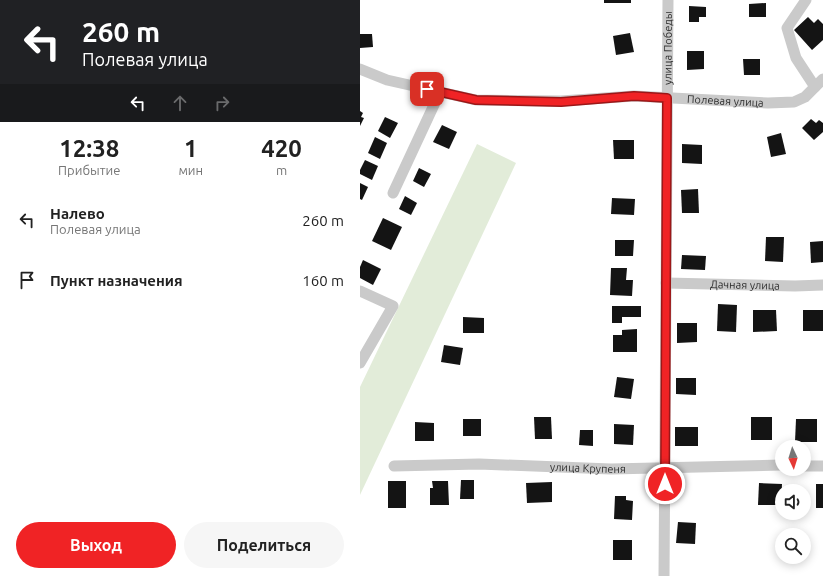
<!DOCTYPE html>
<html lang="ru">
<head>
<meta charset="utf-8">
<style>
	body { margin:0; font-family:Ubuntu,sans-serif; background:#f6f6f6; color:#222; height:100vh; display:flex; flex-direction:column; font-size:15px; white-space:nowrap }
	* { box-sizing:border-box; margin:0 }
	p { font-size:13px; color:#767676 }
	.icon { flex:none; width:22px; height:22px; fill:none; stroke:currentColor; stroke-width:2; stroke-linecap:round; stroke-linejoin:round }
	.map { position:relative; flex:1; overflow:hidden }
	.sheet { display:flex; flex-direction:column; background:#fff; width:360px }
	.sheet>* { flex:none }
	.guide { background:#202124; color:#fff; overflow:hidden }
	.needle { width:26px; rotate:176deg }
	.buttons { position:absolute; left:415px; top:440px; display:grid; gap:8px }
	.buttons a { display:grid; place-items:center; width:36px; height:36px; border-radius:50%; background:#fff; box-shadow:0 2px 10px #0003; font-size:20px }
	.pin { position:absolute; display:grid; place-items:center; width:34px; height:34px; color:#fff; margin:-17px; border-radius:8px; box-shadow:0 2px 6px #0006 }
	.me { position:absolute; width:44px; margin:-22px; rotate:0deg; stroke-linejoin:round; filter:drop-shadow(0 0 3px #0008) }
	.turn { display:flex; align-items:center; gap:14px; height:84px; padding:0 16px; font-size:18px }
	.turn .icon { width:52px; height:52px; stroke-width:2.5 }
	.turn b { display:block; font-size:28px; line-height:34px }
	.lanes { display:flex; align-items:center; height:38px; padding:0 16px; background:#0003; justify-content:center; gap:20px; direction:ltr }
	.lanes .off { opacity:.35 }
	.eta { display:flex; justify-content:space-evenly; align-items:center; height:68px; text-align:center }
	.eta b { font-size:24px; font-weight:700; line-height:28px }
	.button { display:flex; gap:8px; margin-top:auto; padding:8px 16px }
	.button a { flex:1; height:46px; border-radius:24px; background:#f02325; color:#fff; font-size:16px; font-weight:700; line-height:46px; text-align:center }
	.button a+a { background:#f6f6f6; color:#222 }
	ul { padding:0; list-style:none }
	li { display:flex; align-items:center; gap:12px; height:60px; padding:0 16px }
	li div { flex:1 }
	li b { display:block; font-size:15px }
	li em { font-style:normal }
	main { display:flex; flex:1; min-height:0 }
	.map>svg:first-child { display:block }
</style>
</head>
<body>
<main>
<section class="sheet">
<div class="guide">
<div class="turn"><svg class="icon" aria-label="left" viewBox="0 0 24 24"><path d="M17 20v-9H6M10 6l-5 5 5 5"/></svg><div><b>260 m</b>Полевая улица</div></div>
<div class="lanes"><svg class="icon" aria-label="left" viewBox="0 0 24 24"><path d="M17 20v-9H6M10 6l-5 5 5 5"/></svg><svg class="icon off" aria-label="ahead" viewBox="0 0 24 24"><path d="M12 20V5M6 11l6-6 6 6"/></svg><svg class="icon off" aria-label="right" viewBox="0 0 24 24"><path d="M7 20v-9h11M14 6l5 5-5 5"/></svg></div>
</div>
<div class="eta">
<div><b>12:38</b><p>Прибытие</p></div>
<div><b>1</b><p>мин</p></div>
<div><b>420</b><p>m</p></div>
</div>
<ul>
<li><svg class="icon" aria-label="left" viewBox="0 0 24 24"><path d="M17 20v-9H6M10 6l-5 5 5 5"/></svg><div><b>Налево</b><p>Полевая улица</p></div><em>260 m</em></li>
<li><svg class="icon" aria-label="arrive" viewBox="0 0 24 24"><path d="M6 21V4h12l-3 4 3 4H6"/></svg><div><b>Пункт назначения</b></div><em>160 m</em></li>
</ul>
<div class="button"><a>Выход</a><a>Поделиться</a></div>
</section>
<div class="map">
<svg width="463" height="576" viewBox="0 0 463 576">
	<rect width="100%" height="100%" fill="#fff"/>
	<path fill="#e2ecd9" d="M117,144l39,19 -156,332v-108z"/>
	<g fill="#141414">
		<rect x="244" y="0" width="27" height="3"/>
		<path d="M406,3v14h-17v-13z"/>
		<path d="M329,6l17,1v10h-7v5h-10z"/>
		<path d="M448,17l6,6 4,-4 5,5v16l-11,10 -18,-20z"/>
		<path d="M270,33l4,19 -18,3 -3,-19z"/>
		<path d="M0,34h12l1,13 -13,1z"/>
		<path d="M327,51h17v18l-17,1z"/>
		<path d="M383,59h17v16h-16z"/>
		<path d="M0,111l3,2 -2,4 3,1 -4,8z"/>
		<path d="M25,117l13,6 -8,15 -12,-7z"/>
		<path d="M451,119l5,4 3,-3 4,3v9l-9,8 -12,-12z"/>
		<path d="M82,125l15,7 -8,17 -16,-7z"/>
		<path d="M421,133l5,21 -15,3 -4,-20z"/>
		<path d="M15,137l12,6 -7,16 -12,-6z"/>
		<path d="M253,140h21v19h-20z"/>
		<path d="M322,144l20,1v19l-20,-1z"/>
		<path d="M5,160l13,6 -6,14 -12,-6v-4z"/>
		<path d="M59,168l12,6 -7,13 -11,-6z"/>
		<path d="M0,183l8,4 -6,13 -2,-1z"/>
		<path d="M338,189l1,24h-17l-1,-23z"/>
		<path d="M45,196l12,7 -6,12 -12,-6z"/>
		<path d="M252,198l23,1 -1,16 -23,-1z"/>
		<path d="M23,218l19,9 -11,23 -19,-9z"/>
		<path d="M406,237h18l-1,25 -18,-1z"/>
		<path d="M255,240h19l-1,16h-18z"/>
		<path d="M463,241v21l-12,1 -1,-21z"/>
		<path d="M322,255l24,1 -1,14 -24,-1z"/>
		<path d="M3,260l18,9 -8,16 -13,-7v-11z"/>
		<path d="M251,268h16l-1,12h7l-1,16 -22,-1z"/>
		<path d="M358,304l19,1 -1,27 -19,-1z"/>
		<path d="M252,306h29v11h-19v6h-10z"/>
		<path d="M393,310h23l1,21 -24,1z"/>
		<rect x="443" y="310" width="20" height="21"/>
		<path d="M103,317l21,1v15h-21z"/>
		<path d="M317,323h20v19l-20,1z"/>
		<path d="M277,329v23h-24v-17h9v-5z"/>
		<path d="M84,345l19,3 -3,17 -19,-3z"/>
		<path d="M257,377l17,2 -3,20 -17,-2z"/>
		<path d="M316,378h20v17l-20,-1z"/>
		<path d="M174,417h17l1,22h-17z"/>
		<rect x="391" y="417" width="21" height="23"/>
		<rect x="103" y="419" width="18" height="17"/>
		<path d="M436,419h21v23h-22z"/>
		<path d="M55,422l19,1v18h-19z"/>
		<path d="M254,424l20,1 -1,20 -19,-1z"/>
		<rect x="315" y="427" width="23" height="19"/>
		<path d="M220,430h13v16l-14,-1z"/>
		<path d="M101,480h13v19h-14z"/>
		<rect x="28" y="481" width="18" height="27"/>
		<path d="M72,481h16l1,24h-19v-17h3z"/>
		<path d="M192,482v20l-25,1 -1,-20z"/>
		<path d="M399,483l23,1 -1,21h-23z"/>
		<rect x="456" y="484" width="7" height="24"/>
		<path d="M255,496h11v4l7,1 -1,19 -18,-1z"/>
		<path d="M318,522l18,1 -1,21 -19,-1z"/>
		<rect x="253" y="540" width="19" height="20"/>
	</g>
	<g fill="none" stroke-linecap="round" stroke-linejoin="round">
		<g stroke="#cacaca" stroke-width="11">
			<path d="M446,0l-19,28 9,30 19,29"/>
			<path id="s1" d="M0,69l27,11 89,20 85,1 73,-5 134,7 26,-1 11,-5 18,-18"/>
			<path d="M33,193l47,-101"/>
			<path id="s2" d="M306,283l129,3 28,-1"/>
			<path d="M0,291l33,15 -33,57"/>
			<path id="s3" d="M34,466l85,-2 132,5 171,-4"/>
			<path d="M444,466h19"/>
			<path id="s4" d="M304,576l4,-576"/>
		</g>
	</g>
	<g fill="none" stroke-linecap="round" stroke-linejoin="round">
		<defs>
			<path id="route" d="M67,89l49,11 85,2 73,-6 33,2 -2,386"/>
		</defs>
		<use href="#route" stroke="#9c1718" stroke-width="10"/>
		<use href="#route" stroke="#f02325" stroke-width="7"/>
	</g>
	<g text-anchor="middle" stroke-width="4" stroke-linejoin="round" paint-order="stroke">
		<g font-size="11" fill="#2d2d2d" stroke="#fff">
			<text dy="4" stroke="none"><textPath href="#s4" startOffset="528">улица Победы</textPath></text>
			<text dy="4" stroke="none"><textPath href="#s1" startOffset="370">Полевая улица</textPath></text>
			<text dy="4" stroke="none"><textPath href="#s2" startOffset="79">Дачная улица</textPath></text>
			<text dy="4" stroke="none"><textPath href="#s3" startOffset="194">улица Крупеня</textPath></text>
		</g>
	</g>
</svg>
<div class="buttons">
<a><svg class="needle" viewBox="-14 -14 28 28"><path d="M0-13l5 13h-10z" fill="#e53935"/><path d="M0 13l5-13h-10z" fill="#767676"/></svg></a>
<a><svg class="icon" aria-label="sound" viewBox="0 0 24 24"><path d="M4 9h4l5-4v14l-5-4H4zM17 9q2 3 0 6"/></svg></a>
<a><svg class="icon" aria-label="search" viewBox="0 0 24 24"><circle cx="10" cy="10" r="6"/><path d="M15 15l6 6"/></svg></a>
</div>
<div class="pin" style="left:67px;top:89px;background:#d93025"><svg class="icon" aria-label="arrive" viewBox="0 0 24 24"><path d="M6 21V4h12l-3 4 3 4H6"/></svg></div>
<svg class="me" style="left:305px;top:484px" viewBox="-20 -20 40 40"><circle r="17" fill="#f02325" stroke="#fff" stroke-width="3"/><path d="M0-11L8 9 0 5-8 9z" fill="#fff"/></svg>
</div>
</main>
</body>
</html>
